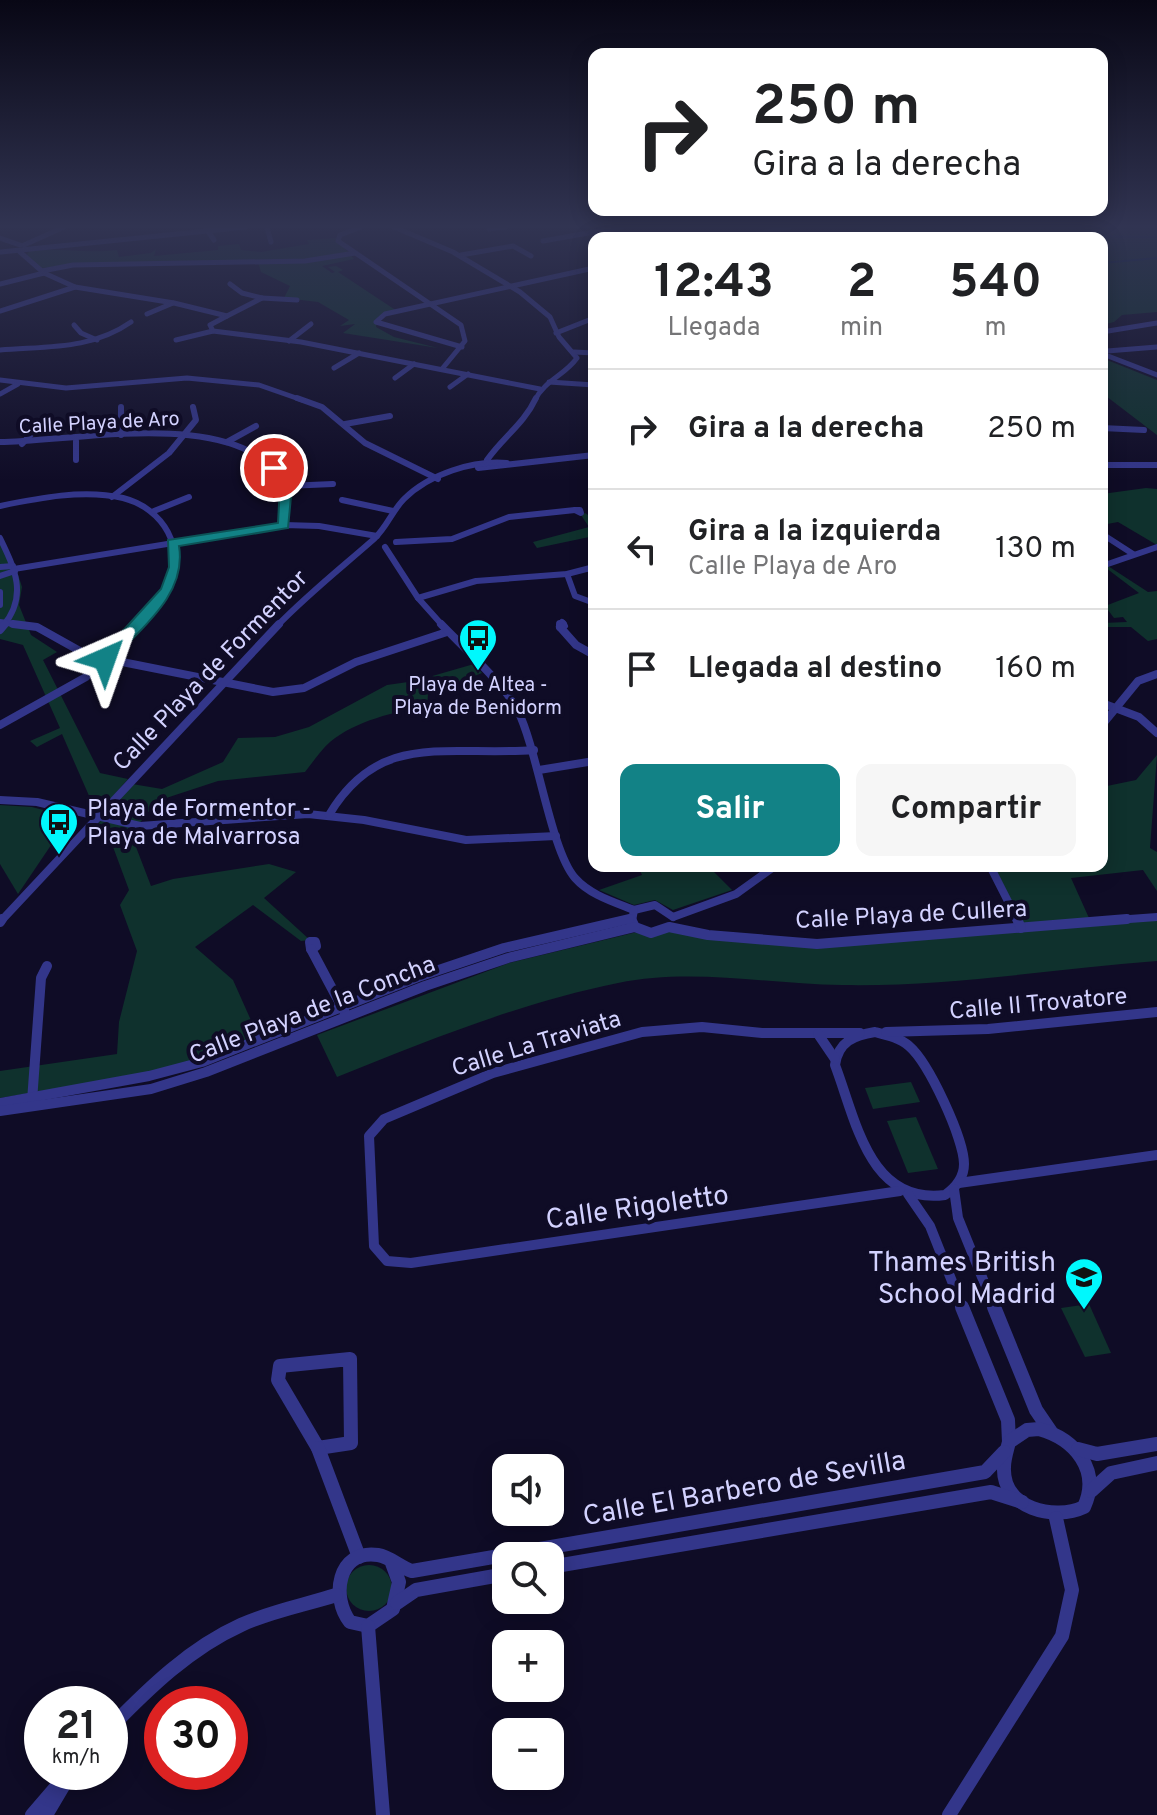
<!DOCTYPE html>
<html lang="es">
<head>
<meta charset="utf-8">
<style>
	body { margin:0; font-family:Overpass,sans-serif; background:#f6f6f6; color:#202124; height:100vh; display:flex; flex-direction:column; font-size:30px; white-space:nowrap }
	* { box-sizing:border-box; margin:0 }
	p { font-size:26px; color:#757577 }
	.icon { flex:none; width:44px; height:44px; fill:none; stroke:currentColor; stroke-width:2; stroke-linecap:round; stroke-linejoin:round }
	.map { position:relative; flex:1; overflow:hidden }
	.sheet { position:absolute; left:588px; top:232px; width:520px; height:640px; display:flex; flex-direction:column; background:#fff; border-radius:16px; box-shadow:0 4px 20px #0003 }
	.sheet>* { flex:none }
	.banner { position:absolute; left:588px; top:48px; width:520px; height:168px; border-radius:16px; box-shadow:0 4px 20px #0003; background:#fff; color:#202124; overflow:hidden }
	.fabs { position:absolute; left:492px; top:1454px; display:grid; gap:16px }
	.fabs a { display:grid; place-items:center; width:72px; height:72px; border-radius:16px; background:#fff; box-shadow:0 4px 20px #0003; font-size:40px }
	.speed { position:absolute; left:24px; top:1686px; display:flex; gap:16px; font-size:40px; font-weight:700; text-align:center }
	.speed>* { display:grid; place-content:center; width:104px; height:104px; border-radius:50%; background:#fff; box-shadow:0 4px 20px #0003; line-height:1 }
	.speed small { font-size:20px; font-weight:400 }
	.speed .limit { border:12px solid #d22; background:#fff; color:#111 }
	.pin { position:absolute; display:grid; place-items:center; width:68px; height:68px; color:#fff; margin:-34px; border:4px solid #fff; border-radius:50%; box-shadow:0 2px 8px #0007 }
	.me { position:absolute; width:88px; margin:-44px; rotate:43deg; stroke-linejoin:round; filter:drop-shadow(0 0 6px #0008) }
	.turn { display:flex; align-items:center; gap:28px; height:168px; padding:0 32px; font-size:36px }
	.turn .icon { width:104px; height:104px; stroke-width:2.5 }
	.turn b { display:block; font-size:56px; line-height:68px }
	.eta { display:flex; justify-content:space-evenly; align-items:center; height:136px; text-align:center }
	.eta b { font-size:48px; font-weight:700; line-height:56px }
	.button { display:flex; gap:16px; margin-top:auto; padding:16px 32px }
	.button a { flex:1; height:92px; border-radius:16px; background:#128286; color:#fff; font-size:32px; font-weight:700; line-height:92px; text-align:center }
	.button a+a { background:#f6f6f6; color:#202124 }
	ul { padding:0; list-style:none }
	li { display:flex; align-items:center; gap:24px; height:120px; padding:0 32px; border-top:2px solid #e0e0e0 }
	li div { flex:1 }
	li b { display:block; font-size:30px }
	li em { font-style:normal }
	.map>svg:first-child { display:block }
</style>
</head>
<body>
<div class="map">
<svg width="1157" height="1815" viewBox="0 0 1157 1815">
	<rect width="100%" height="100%" fill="#0f0c26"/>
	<g fill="#0f312d">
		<path d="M867,227h290v85l-35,3 -8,7 -12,3v-87h-274z"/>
		<path d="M336,238l18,21 -32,7 10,7 3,-1 -7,-5 8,-1 7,4 -5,2 59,39 -19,6 -2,10 18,10 44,11 -95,-15 12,-9 -15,2 9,-6 -31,-18 -34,-4 6,-12 -29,-14 -3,-10 -223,6 -8,-13 2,-4c27,-4 57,3 88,-1l2,7 32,-4 5,-4 -2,7 64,-6v-4l21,-2 2,6 20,2 48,-8 -2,-4z"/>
		<path d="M1102,358l55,22v55l-55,-42z"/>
		<path d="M1146,488l11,1v56l-39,-23 -16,3v-31z"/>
		<path d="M585,513l9,6v17l-57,12 -4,-6 56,-15 -8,-12z"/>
		<path d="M0,536l16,32 6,19 -3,18 12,30 26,17 -14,8 57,113 28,6 -31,35 -35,-80 -25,13 -7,-6 30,-13 -37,-83 -23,-6z"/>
		<path d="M1108,566l40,26 9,-1v48l-9,2 -17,-14h-29v-4l25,-1 -4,-5 -9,1 -9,-12 34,-13 -33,-25z"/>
		<path d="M474,664l8,9 -54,21 -1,13c-31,4 -72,14 -97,35 -9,8 -17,20 -25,30l-87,9 -61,20 -26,33 20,52 22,-7 96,-15 27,8 -32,26 46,42 -9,1 -48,-36 -58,42 38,33 25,56 -63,25 -46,12 -149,25v-27l117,-17 2,-32 18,-71 -17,-46 9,-15 -23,-62 -10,-2 36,-42 30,5 61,-27 15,-24 37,-1 34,-10 78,-42 28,-4z"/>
		<path d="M1157,755l-7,93 7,4v39l-14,-21 -72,8 18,40 -66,6 -29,-58h108v-79l34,-7z"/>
		<path d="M0,805l32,2 38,10 -52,77 -18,-30z"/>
		<path d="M638,866h70l24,24 -59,20 -18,-10 -21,5 -35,-15 43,-15z"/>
		<path d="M1157,918v43c-105,8 -209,26 -315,24 -73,-1 -151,-17 -224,-2 -98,20 -189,57 -281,94l-20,-42 192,-72 128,-31 32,-1 112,14z"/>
		<path d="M911,1082l9,20 -47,7 -8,-21z"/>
		<path d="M916,1117l22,52 -30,4 -21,-52z"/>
		<path d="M1089,1304l22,49 -26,4 -24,-49z"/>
		<circle cx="369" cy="1588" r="23"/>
	</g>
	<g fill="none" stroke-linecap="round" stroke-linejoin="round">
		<g stroke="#052247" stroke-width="2">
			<path d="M1147,227l10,3"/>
			<path d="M1048,236l109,1"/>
			<path d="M1102,263l55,-5"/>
		</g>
		<g stroke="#33368a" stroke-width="5">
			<path d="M205,227l9,13"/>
			<path d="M267,227l4,15"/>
			<path d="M361,227l-21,8 -2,6 123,84 4,16 -23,28"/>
			<path d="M394,227l59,25 67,40 30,25 9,20 18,21c-12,17 -33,23 -42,42"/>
			<path d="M489,229l17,-2"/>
			<path d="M0,238l20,7"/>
			<path d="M739,238l50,-11"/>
			<path d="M543,241l79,-14"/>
			<path d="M24,245l40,-18"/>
			<path d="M1,252l245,-25"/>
			<path d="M20,252l24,21 31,14 99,16 53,13 -17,9 3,6 88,11 239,47"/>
			<path d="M461,255l52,-9 18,10"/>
			<path d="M42,271l31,-6 232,-4 50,-8"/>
			<path d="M0,284l44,-11"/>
			<path d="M262,298l35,2"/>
			<path d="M0,311l75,-24"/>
			<path d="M147,314l26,-11"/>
			<path d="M227,316l35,-18 -20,-5 -12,-9"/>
			<path d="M74,325l7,8 16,7"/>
			<path d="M1102,332l55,-9"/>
			<path d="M556,333l38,-15"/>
			<path d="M176,340l37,-9"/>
			<path d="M289,341l22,-17"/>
			<path d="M462,347l-86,-25 9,-8 209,-46"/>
			<path d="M0,350c46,-4 91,0 131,-28"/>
			<path d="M1107,351l50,-4"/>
			<path d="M574,352l20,1"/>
			<path d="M1108,356l49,19"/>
			<path d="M334,368l25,-15"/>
			<path d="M395,378l19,-14"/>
			<path d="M0,380l66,8 121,-10 72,7 43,15"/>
			<path d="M549,382l45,3"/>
			<path d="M450,387l18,-13"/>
			<path d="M0,394l18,-10"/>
		</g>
		<g stroke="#33368a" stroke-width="6">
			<path d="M297,398l25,9 43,36 73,36"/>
			<path d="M121,407v28"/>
			<path d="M345,424l45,-8"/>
			<path d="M1102,428l42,2"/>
			<path d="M76,441v19"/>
			<path d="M0,442c74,0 240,-37 284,41 6,11 1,29 0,42"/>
			<path d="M227,442l29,-16"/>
			<path d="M22,444l25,-27"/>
			<path d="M487,460c16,-23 37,-36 49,-62"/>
			<path d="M1102,465h55"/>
			<path d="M478,468l116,-13"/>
			<path d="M286,486l47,-2"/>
			<path d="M112,497l57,-44 27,-33 -3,-13"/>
			<path d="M342,500l51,11"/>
			<path d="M0,506c39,-8 83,-17 123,-8 40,10 65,51 44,90 -8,15 -20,26 -32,38"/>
			<path d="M575,510h5l1,3z"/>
			<path d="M154,511l35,-14"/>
			<path d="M1102,534l31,20"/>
			<path d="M0,538c15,31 28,58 3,88"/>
			<path d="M396,542l56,-3 57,-22 66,-7"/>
			<path d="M385,547l33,51 25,28"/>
			<path d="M1102,566l55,-19"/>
			<path d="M0,567l13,-1"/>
			<path d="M14,569l270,-44 35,1 58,10"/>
			<path d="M567,574l8,22 19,7"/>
			<path d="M0,576l15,-5"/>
			<path d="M0,592v13"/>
			<path d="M418,598l58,-17 91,-7 27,-7"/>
			<path d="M0,622l28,4"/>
			<path d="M277,626c31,-32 64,-58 97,-87 13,-12 18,-28 30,-40 25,-25 69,-39 103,-36"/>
			<path d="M559,626l3,-4 3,4"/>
		</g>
		<g stroke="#33368a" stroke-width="8">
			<path d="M13,624l24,3 50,28 186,37 31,-4 52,-26 91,-30"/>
			<path d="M441,624c20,21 66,63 77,87 20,41 33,140 57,167 15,17 39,24 59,32"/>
			<path d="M560,624v3l3,-3"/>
			<path d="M560,627l16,18 18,10"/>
			<path d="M0,630l5,-6"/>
			<path d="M1102,703l37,14 18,16"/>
			<path d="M0,725l86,-48 51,-53"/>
			<path d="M1102,725l36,-44 19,-7"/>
			<path d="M539,770l55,-9"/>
			<path d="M0,800l37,2 103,24 168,-12 56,6 102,20 90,-4"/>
			<path d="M329,815c51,-86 120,-58 205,-65"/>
			<path d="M990,866l28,55"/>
			<path d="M634,910l21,-5 18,12"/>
			<path d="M673,917l63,-23 39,-28"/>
			<path d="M1,921l278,-297"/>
			<path d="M621,921l10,-2"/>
			<path d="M632,921l2,-11"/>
			<path d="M1102,921l55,-4"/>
		</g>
		<g stroke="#33368a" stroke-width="10">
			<path d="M631,919l4,8 16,6 18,-6 39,8 109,9 310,-25"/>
			<path d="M1017,919l4,9"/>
			<path d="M0,922l2,-3"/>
			<path d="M310,942h5l1,4 -5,3z"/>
			<path d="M311,949l34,64"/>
			<path d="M875,1032c12,3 25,6 34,14 20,17 55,93 55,118 0,14 -9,24 -19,31 -76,10 -89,-75 -110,-130 3,-23 19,-30 40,-33z"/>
			<path d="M886,1032l102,-3 169,-17"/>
			<path d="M860,1033h-98l-60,-6 -60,5 -149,41 -109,46 -15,17 5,110 13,15 24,2 489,-72"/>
			<path d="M818,1034l17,25"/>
			<path d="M32,1101l9,-123 6,-12"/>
			<path d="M0,1103l149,-27 53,-14 216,-85 86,-29 125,-29"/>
			<path d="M0,1111l151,-22 55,-17 219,-86 83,-28 127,-31"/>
			<path d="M959,1183l198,-28"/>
			<path d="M954,1189l4,29 37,91"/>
			<path d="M908,1194l22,32 33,83"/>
		</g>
		<g stroke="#33368a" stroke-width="14">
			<path d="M962,1307l46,113 1,22"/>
			<path d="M994,1307l42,103 15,22"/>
			<path d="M350,1359l1,84 -33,5 -40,-68 2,-14z"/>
			<path d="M1039,1429c36,10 62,41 45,78 -29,14 -82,2 -80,-40 0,-8 3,-17 5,-25l18,-12z"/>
			<path d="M318,1448l41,109"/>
			<path d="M1078,1449l19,5 60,-10"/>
			<path d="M1091,1491l20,-18 46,-10"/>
			<path d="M392,1563l7,19 -6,27 -25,17 -18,-4c-19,-24 -13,-73 28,-67 12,2 22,12 34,16l573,-99 19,-20"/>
			<path d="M550,1567l441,-75 31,10"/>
			<path d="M397,1603l19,-13 90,-16"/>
			<path d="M368,1626l15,189"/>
			<path d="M110,1728c39,-40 80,-80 131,-103 30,-14 64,-20 95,-30"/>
			<path d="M32,1815l37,-43"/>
			<path d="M46,1815l19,-32"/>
			<path d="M949,1815l113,-179 10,-46 -16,-72"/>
		</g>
	</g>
	<linearGradient id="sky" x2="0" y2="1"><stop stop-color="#080715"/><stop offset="0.47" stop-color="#313452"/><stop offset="1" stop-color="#313452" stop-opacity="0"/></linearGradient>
	<rect width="1157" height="481" fill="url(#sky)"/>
	<path fill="#128286" stroke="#0c5457" stroke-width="2" d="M270,466h8l14,20 -4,42 -109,18c8,49 -38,82 -69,116h-10v-6l61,-67 8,-22 -1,-27 110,-17 2,-37z"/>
	<defs>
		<symbol id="bus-pin" viewBox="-11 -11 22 30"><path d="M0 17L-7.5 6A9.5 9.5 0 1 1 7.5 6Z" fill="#00f8fd" stroke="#0f0c26"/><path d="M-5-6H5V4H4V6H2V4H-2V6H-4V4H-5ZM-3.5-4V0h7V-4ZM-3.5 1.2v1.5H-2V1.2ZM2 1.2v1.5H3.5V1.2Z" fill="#111"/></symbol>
		<symbol id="school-pin" viewBox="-11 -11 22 30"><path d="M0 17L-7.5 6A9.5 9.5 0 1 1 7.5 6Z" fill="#00f8fd" stroke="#0f0c26"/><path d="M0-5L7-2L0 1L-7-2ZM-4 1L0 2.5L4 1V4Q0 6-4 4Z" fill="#111"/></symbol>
	</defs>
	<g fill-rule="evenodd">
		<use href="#bus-pin" x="456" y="616" width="44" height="60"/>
		<use href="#bus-pin" x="37" y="800" width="44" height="60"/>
		<use href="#school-pin" x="1062" y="1255" width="44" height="60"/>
	</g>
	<g text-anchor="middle" stroke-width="8" stroke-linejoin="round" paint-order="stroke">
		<g font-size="20" fill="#d3d2ff" stroke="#0f0c26">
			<text transform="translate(99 422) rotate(-3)" y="7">Calle Playa de Aro</text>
		</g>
		<g font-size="20" fill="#d3d2ff" stroke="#0f0c26">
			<text x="478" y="691">Playa de Altea -<tspan x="478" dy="23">Playa de Benidorm</tspan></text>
		</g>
		<g font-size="24" fill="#d3d2ff" stroke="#0f0c26">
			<text transform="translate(210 670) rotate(-46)" y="8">Calle Playa de Formentor</text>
			<text transform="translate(911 914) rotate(-3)" y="8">Calle Playa de Cullera</text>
			<text transform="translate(1038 1003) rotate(-5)" y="8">Calle Il Trovatore</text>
			<text transform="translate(312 1009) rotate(-21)" y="8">Calle Playa de la Concha</text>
			<text transform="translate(536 1043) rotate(-17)" y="8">Calle La Traviata</text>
		</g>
		<g font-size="24" fill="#d3d2ff" stroke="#0f0c26" text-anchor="start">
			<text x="87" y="816">Playa de Formentor -<tspan x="87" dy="28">Playa de Malvarrosa</tspan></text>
		</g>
		<g font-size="28" fill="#d3d2ff" stroke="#0f0c26">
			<text transform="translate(637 1206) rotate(-8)" y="10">Calle Rigoletto</text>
			<text transform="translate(744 1487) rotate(-10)" y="10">Calle El Barbero de Sevilla</text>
		</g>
		<g font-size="28" fill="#d3d2ff" stroke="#0f0c26" text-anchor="end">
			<text x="1056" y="1271">Thames British<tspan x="1056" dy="32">School Madrid</tspan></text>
		</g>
	</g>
</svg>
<div class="fabs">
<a><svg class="icon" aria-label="sound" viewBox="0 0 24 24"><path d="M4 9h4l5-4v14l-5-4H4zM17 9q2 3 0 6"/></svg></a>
<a><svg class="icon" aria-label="search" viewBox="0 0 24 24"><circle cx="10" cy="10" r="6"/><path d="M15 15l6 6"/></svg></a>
<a>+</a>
<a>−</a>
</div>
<div class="speed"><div>21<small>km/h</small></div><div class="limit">30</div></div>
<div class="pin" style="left:274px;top:468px;background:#d93025"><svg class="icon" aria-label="arrive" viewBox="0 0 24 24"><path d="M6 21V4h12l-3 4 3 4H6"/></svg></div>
<svg class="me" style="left:105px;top:659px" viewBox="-20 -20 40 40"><path d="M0-17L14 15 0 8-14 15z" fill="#128286" stroke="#fff" stroke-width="4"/></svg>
<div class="banner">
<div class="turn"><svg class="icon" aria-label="right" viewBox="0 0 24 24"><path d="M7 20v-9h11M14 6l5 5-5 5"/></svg><div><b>250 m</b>Gira a la derecha</div></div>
</div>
<section class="sheet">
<div class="eta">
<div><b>12:43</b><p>Llegada</p></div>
<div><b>2</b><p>min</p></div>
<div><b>540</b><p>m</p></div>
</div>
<ul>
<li><svg class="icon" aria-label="right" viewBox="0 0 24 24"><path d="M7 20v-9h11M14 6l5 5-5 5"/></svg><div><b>Gira a la derecha</b></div><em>250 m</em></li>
<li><svg class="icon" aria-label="left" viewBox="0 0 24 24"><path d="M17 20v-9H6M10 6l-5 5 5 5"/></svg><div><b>Gira a la izquierda</b><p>Calle Playa de Aro</p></div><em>130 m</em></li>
<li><svg class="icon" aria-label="arrive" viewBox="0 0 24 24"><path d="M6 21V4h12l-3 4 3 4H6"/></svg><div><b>Llegada al destino</b></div><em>160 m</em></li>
</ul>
<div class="button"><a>Salir</a><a>Compartir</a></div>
</section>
</div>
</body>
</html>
